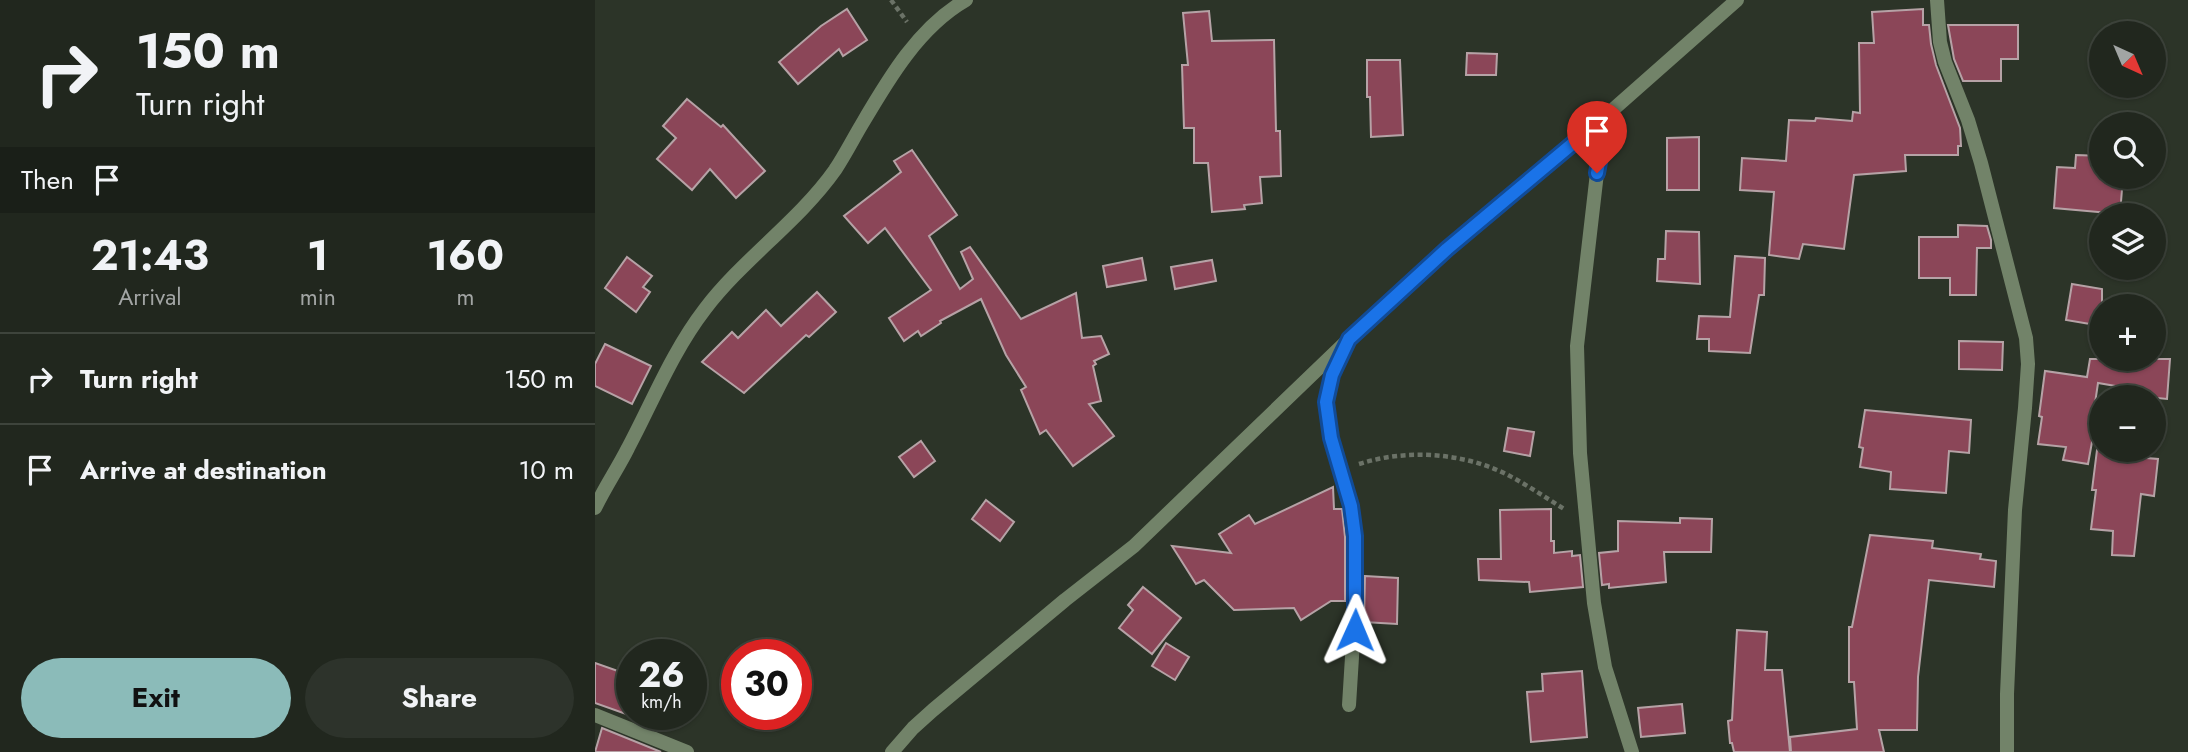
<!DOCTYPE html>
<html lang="en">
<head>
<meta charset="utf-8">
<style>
	body { margin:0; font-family:Jost,sans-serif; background:#2d332b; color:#f1f3f6; height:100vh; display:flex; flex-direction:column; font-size:26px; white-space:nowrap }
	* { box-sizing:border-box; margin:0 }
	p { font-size:23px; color:#a2a5a4 }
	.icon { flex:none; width:38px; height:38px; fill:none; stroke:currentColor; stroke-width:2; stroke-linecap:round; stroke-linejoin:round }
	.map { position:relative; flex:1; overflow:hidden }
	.side { display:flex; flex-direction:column; background:#21271e; width:595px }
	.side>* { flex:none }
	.banner { background:#21271e; color:#f1f3f6; overflow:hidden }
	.needle { width:46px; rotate:136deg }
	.controls { position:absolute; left:1494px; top:21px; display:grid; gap:14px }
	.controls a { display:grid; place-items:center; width:77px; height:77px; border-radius:50%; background:#21271e; box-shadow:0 2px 5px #0004,0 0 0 2px #3e443c; font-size:35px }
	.speed { position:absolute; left:21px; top:639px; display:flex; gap:14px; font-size:35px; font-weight:700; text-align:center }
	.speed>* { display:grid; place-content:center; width:91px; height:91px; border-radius:50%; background:#21271e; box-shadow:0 2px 5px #0004,0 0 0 2px #3e443c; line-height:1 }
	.speed small { font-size:18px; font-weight:400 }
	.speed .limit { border:10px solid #d22; background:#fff; color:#111 }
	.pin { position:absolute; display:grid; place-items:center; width:60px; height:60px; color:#fff; margin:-72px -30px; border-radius:50% 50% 50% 0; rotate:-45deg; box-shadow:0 0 7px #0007 }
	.pin .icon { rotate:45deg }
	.me { position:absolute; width:77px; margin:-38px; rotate:1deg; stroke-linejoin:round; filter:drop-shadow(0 0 5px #0008) }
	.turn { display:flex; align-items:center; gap:24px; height:147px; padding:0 21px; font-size:32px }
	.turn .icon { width:91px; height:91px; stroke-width:2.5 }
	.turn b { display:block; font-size:49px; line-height:60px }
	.then { display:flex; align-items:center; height:66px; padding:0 21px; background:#0003; gap:14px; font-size:26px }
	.eta { display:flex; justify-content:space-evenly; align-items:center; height:119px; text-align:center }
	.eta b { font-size:42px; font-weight:700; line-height:49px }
	.action { display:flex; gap:14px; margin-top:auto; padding:14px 21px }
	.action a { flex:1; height:80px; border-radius:42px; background:#8bbbb9; color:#111; font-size:28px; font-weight:700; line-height:80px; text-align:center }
	.action a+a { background:#2d332b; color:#f1f3f6 }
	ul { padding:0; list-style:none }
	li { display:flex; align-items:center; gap:21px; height:91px; padding:0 21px; border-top:2px solid #3e443c }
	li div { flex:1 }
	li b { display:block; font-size:26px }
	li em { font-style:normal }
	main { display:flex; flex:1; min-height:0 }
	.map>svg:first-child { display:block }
</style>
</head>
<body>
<main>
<section class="side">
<div class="banner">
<div class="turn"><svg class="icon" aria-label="right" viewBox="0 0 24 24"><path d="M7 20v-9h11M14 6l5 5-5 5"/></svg><div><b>150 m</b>Turn right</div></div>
<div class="then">Then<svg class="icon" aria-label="arrive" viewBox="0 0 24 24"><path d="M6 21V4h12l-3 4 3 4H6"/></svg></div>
</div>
<div class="eta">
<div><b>21:43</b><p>Arrival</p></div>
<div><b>1</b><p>min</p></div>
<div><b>160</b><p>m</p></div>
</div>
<ul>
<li><svg class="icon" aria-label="right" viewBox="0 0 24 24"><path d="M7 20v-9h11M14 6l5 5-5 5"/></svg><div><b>Turn right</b></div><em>150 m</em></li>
<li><svg class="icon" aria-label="arrive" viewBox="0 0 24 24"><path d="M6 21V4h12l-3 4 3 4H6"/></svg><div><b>Arrive at destination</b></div><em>10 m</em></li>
</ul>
<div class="action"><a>Exit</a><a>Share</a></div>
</section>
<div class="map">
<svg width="1593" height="752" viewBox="0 0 1593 752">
	<rect width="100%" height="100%" fill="#2c3428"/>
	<g fill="#8b4658" stroke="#b6a2a6" stroke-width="2">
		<path d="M252,9l20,31 -24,16 -4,-7 -41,35 -19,-22 42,-36z"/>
		<path d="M1328,9v16h6l2,19 5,21 24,63 1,18h-3v9h-53l1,16 -52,4 -10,74 -41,-5 -4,15 -30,-4 5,-63 -34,-2 2,-32 44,3 3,-41 26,1 1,-3 36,3 1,-9 7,1 -1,-70h15l-2,-31z"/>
		<path d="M614,11l3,30 62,-1 2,91h4l1,45 -21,1 2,26 -18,2 1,4 -33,3 -4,-49h-14v-35h-10l-2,-63h6l-5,-52z"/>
		<path d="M1353,25h70v34h-17v22h-38l-9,-22z"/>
		<path d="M872,53l30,1 -1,21h-30z"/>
		<path d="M772,60h33l3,75 -32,2 -1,-40h-3z"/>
		<path d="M92,99l34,28 2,-2 42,46 -29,27 -26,-29 -18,21 -35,-31 19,-21 -13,-12z"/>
		<path d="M1104,137v53h-32v-52z"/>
		<path d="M317,150l45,65 -28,21 31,53 13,-10 -12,-27 9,-5 51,72 55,-26 6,45 19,-2 8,18 -15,7 2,3 -3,2 8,35 -12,3 25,32 -41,30 -27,-36 -6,4 -19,-44 5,-3 -20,-32 -25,-56 -41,22 1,2 -20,13 -3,-5 -14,10 -15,-23 42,-28 -46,-62 -17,15 -24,-27 57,-44 -7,-11z"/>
		<path d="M1481,155l26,1v21h21l-3,37 -66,-6 3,-41 18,1z"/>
		<path d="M1363,225l29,1 4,14v8h-14l-1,47h-26v-17h-31v-41h39z"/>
		<path d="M1071,231l33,1 1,52 -43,-3 1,-22h7z"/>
		<path d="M1140,256l30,2 -1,37h-5l-9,58 -41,-2v-12h-12l2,-23 31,1z"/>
		<path d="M32,257l25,19 -9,11 7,5 -14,20 -31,-24z"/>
		<path d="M547,258l4,22 -39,7 -4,-21z"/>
		<path d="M617,260l4,21 -41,8 -4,-22z"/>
		<path d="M1477,284l30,5v37l-36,-6z"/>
		<path d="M222,292l19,20 -27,25 -3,-2 -62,58 -42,-31 30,-30 6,6 28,-28 15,16z"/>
		<path d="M1364,341l44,1 -1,28 -43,-1z"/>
		<path d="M10,344l46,22 -19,38 -37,-18v-22z"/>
		<path d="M1495,359h80l-3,40 -29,-3 1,-6 -41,-7 -7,47 3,1 -6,33 -25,-4 3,-13 -28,-3 4,-27 -3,-1 6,-45 42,6z"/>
		<path d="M1270,410l106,10 -2,33 -20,-2 -3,42 -56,-4 1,-17 -31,-5 3,-19 -4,-1z"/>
		<path d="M913,428l26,4 -4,24 -26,-5z"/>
		<path d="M326,441l14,20 -21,16 -15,-20z"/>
		<path d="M1502,450l51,4 -1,4 11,1 -4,37 -13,-2 -7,62 -22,-1 1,-24 -22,-2 5,-39h-4z"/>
		<path d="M738,487l1,22h8l3,28v64h-14l-30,19 -7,-12 -60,2 -30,-30 -8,4 -24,-38 59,7 -12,-19 30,-19 6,9z"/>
		<path d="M391,500l28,22 -14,19 -28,-22z"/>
		<path d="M956,509v32h3v12l18,-2v5l8,-1 3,32 -53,5 -1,-10 -50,-2 -1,-21h23l-1,-49z"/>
		<path d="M1085,518l32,1 -1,33h-47l2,30 -57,6v-4l-7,1 -3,-32 19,-2v-30l62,2z"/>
		<path d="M1275,535l63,6 -1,7 49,6 -1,5 16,2 -2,26 -65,-7 -11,97 -1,53h-38l5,22h-93l-1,-15 67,-8 -3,-47h-5v-55h3z"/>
		<path d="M770,576l33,2 -1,46 -33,-2z"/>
		<path d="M548,587l38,31 -29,36 -33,-26 14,-18 -5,-5z"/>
		<path d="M1142,630l30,2 -2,38h17l8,82h-56l-2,-9h-2l-2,-22 4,-1z"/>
		<path d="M571,643l23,14 -14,23 -23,-14z"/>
		<path d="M0,663l37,13v22l-6,16 -31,-11z"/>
		<path d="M987,671l5,66 -56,5 -4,-50 16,-1 -1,-17z"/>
		<path d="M1087,704l3,29 -44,4 -3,-29z"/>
		<path d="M7,728l59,24h-66z"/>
	</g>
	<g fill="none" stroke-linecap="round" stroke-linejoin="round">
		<g stroke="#6b7267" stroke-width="4.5" stroke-dasharray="5 3.5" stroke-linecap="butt">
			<path d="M296,0l16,22"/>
			<path d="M764,464c47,-15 103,-12 149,11 19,10 37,22 56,34"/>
		</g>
		<g stroke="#728369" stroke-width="14">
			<path d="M1342,0l3,42 5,20 23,58 13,43 45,175 2,26 -3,44 -10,102 -8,184v58"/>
			<path d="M1013,114l-11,59 -20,173 3,107 14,150 11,64 27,85"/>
			<path d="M749,349l-12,26 -6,27 1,17 24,87 4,30v73l-6,96"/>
			<path d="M0,508c10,-21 23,-40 33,-60 25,-47 44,-96 77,-139 38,-50 94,-88 130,-139 10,-15 18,-31 27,-46 27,-46 57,-97 104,-124"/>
			<path d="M0,715l92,37"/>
			<path d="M297,752l21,-24 20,-18 132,-110 69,-54 215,-207 98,-90 161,-135 129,-114"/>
		</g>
	</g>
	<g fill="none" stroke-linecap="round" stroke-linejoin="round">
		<defs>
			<path id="route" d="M760,630v-94l-4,-30 -20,-68 -5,-36 6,-27 17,-36 98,-90 161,-135 -11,59"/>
		</defs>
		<use href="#route" stroke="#114b97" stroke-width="18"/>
		<use href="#route" stroke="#1a73e8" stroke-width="12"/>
	</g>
</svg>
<div class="controls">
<a><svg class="needle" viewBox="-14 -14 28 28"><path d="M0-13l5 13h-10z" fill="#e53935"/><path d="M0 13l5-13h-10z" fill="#a2a5a4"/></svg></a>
<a><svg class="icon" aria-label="search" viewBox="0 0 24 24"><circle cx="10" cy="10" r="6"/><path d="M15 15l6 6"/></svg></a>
<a><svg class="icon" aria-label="layers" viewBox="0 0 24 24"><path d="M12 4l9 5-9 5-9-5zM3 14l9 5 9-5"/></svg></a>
<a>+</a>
<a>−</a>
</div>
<div class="speed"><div>26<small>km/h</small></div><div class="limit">30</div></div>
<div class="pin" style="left:1002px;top:173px;background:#d93025"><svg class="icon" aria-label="arrive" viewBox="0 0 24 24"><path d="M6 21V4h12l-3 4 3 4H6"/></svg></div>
<svg class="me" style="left:760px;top:630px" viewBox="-20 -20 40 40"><path d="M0-17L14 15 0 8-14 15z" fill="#1a73e8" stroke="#fff" stroke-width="4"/></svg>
</div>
</main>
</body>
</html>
